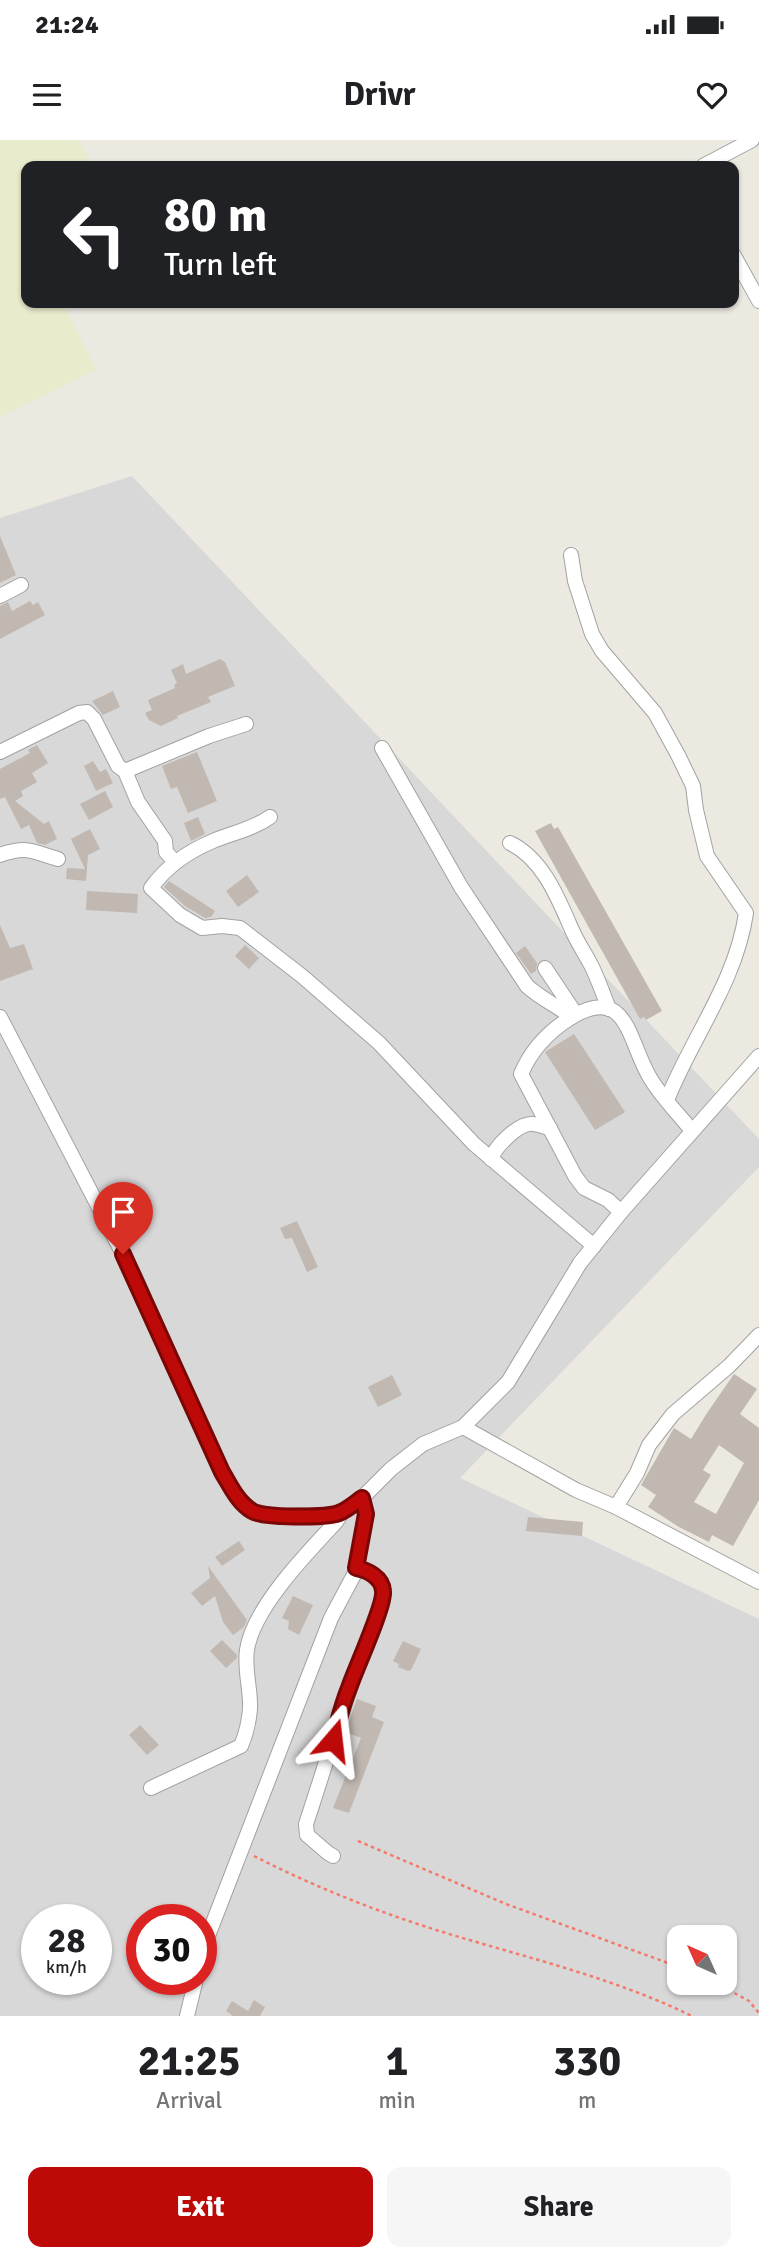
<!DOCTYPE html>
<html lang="en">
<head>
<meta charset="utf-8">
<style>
	body { margin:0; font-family:Signika,sans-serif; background:#f6f6f6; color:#202124; height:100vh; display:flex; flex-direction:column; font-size:26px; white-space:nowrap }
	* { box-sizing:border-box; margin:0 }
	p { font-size:23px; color:#757577 }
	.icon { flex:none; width:38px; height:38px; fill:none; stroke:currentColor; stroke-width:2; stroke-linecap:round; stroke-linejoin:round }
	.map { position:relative; height:1876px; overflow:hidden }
	.drawer { display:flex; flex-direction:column; background:#fff; flex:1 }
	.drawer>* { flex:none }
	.top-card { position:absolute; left:21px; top:21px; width:718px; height:147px; border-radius:14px; box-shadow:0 2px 5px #0004; background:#202124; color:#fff; overflow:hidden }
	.needle { width:46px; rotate:315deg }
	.buttons { position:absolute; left:667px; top:1785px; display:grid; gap:14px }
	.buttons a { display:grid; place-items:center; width:70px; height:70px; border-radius:14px; background:#fff; box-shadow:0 2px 5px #0004; font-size:35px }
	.speed { position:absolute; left:21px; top:1764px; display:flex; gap:14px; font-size:35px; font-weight:700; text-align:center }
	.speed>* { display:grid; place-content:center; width:91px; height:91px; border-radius:50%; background:#fff; box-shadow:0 2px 5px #0004; line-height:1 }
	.speed small { font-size:18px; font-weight:400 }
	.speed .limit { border:10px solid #d22; background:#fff; color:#111 }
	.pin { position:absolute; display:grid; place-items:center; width:60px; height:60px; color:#fff; margin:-72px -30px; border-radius:50% 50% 50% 0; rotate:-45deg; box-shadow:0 0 7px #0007 }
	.pin .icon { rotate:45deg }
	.me { position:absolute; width:77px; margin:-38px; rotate:17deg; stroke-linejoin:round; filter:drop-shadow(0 0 5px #0008) }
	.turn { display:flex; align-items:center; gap:24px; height:147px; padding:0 28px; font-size:32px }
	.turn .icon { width:91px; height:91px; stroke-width:2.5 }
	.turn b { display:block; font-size:49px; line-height:60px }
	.eta { display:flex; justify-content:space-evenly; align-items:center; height:119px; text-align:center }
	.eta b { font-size:42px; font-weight:700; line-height:49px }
	.primary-button { display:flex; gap:14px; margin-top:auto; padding:14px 28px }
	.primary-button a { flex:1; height:80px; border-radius:14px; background:#bd0a09; color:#fff; font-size:28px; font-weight:700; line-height:80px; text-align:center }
	.primary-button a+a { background:#f6f6f6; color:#202124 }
	.status { display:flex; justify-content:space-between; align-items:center; height:49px; padding:0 35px; background:#fff; direction:ltr }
	.status svg { height:19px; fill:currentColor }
	header { display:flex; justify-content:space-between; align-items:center; height:91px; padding:0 28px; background:#fff; font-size:32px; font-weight:700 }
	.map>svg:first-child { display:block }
</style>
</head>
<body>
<div class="status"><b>21:24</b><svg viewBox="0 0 49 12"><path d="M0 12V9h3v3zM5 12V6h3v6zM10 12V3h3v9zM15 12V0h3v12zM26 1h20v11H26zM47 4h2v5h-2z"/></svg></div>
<header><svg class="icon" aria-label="menu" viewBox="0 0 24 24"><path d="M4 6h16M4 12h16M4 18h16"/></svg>Drivr<svg class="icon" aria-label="heart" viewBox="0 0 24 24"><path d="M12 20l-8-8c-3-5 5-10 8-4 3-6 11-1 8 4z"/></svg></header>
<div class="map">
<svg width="759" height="1876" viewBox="0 0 759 1876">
	<rect width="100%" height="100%" fill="#ece9e1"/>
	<path fill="#d9d8d8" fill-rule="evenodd" d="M132,336l627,663v28l-299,311 299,141v397h-759v-1498zM37,1780h59v59h-59zM142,1780h59v59h-59zM679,1797h45v46h-45z"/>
	<path fill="#e8ebcc" d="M0,0h78l14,26h-66v137h37l33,67 -96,47z"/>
	<g fill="#c0b8b1" fill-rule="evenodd">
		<path d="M0,396l16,39 -16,8z"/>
		<path d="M30,461l3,4 5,-3 7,13 -45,24v-33l8,-4 4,9z"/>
		<path d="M220,519l5,3 10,24 -27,11 3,5 -34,14 1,2 -17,8 -12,-6 -4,-7 7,-3 -4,-10 27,-12 -1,-3 3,-2 -6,-13 12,-6 3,10z"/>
		<path d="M113,551l7,16 -17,8 -11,-14z"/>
		<path d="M37,605l11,18 -16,10 5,9 -16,9 2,5 -8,5 29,23 5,-3 8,18 -12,6 -8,-2 -8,-18 -8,4 -16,-32 -5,2v-30l30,-16 -2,-3z"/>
		<path d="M197,612l20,49 -29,12 -11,-26 -6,2 -9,-23z"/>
		<path d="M93,621l7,11 6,-3 7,14 -17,8 -12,-25z"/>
		<path d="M105,651l8,16 -24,13 -9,-16z"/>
		<path d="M198,677l7,17 -14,7 -7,-18z"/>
		<path d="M551,683l3,6 4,-2 104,184 -16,9 -2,-3 -4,2 -105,-188z"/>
		<path d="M90,689l10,20 -12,6 -2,26 -20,-2 1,-11 18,1 -14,-30z"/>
		<path d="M247,735l12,17 -21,15 -12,-16z"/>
		<path d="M169,741l46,30 -4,6 -6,1 -20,-12 -21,-19z"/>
		<path d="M87,751l51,3 -1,19 -51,-3z"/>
		<path d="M0,785l10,23 14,-4 9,25 -33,12z"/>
		<path d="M245,805l14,13 -10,11 -14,-13z"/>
		<path d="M525,806l12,17 -1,8 -5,3 -15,-21z"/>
		<path d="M574,894l51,78 -30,18 -50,-78z"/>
		<path d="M297,1081l21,46 -11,5 -15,-34 -7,1 -5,-11z"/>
		<path d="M734,1234l23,15 -17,25 19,14v72l-26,46 -21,-11 -3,7 -30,-15 -31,-20 8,-12 -15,-10 33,-57 17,11 16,-26zM719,1305l25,18 -28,51 -22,-12 17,-27 -8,-5z"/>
		<path d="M392,1235l10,20 -24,12 -10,-20z"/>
		<path d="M528,1377l55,5 -1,14 -56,-5z"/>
		<path d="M239,1401l6,9 -23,16 -7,-9z"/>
		<path d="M208,1426l39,54 -3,7 -11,8 -10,-13 -8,-26 -13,10 -11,-13 19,-15z"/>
		<path d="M293,1456l20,9 -14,30 -11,-6 1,-8 -7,-3z"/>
		<path d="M222,1500l15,15v3l-11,10 -16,-17z"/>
		<path d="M403,1501l18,8 -10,21 -3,1 -10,-4 1,-3 -6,-3z"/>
		<path d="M357,1559l19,7 -4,11 12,5 -35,91 -16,-5 28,-70 -16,-6z"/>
		<path d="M140,1585l19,20 -12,10 -18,-20z"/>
		<path d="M254,1860l11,7 -5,9h-27l-7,-5 6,-10 16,10z"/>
	</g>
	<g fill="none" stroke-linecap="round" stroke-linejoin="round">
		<defs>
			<g id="street">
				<path d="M703,26l49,-26"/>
				<path d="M733,114l26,47"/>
				<path d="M571,415l4,26 17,53 10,17 53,62 23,42 15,31 3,24 11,46 39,57c-10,69 -54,124 -79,187"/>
				<path d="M0,456l21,-11"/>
				<path d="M382,608l79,139 66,99c13,12 30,20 45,31"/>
				<path d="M0,612l79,-39 8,-1 7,7 24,47 7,5 13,31 27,39 1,11 9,10"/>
				<path d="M125,631l84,-35 37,-12"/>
				<path d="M270,677c-17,12 -38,16 -57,24 -24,10 -47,26 -62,47l29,27 22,13 20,-2 18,2 62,48 77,67 95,101 120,102"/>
				<path d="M510,703c33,16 48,55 62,87 6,14 15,26 21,39 6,13 11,27 16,40"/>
				<path d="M0,715c28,-10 32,-3 58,4"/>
				<path d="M545,828l30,45"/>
				<path d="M0,877l135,260 55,125 32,70 15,25 16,14 23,5 51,-1 13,-2 22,-15"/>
				<path d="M491,1019c4,-12 28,-37 42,-35 5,0 11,3 17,4"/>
				<path d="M621,1072l-13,-12 -24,-12 -9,-12 -54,-102c10,-24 27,-42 49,-56 57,-35 58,22 79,58 11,20 29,37 43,55"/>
				<path d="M463,1287l113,63 40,17 21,-34 12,-28 24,-31 56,-48 30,-31"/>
				<path d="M616,1367l143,75"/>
				<path d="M151,1648l90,-42c5,-12 8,-24 9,-37 1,-19 -6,-40 -3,-59 6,-42 61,-98 89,-128l7,-11"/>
				<path d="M333,1716l-5,-3 -21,-18 -1,-11c21,-63 39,-127 63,-188 5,-13 17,-33 14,-46 -2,-13 -15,-20 -27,-22"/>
				<path d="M201,1821l5,-20 125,-323 25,-47 9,-57 -3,-16 29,-29 32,-25 40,-17 45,-45 72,-119 41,-51 138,-156"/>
				<path d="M187,1876l9,-37"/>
			</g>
		</defs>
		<use href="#street" stroke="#a2a2a2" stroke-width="16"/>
		<g stroke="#f37a6b" stroke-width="2.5" stroke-dasharray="3.5 3.5" stroke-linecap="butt">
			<path d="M358,1701l148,63 173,63"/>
			<path d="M254,1716c61,31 126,57 192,77 82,25 168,45 246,83"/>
			<path d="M716,1843l33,18 10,12"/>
		</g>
		<use href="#street" stroke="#fff" stroke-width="14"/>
	</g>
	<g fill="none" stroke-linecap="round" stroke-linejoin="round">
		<defs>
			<path id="route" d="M123,1114l99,218c8,13 16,31 30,39 12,7 74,7 87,2 8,-3 16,-10 23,-15l4,16 -10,54c11,2 26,9 27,23 2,14 -28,79 -34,97 -7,17 -11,35 -16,52"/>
		</defs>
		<use href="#route" stroke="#7b0606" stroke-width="18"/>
		<use href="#route" stroke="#bd0a09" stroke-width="12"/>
	</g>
</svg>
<div class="buttons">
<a><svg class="needle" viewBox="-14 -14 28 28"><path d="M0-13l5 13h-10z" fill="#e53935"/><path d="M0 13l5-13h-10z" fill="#757577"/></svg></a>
</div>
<div class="speed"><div>28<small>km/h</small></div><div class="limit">30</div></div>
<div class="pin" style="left:123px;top:1114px;background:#d93025"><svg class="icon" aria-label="arrive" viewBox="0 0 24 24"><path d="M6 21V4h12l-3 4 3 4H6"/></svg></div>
<svg class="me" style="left:333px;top:1600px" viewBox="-20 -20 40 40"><path d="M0-17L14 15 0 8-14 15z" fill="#bd0a09" stroke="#fff" stroke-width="4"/></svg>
<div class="top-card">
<div class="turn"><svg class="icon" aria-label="left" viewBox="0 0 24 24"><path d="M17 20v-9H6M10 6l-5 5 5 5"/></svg><div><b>80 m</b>Turn left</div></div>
</div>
</div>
<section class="drawer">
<div class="eta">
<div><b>21:25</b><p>Arrival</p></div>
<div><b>1</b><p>min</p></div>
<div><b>330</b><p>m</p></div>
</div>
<div class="primary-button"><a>Exit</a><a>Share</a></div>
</section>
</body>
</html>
